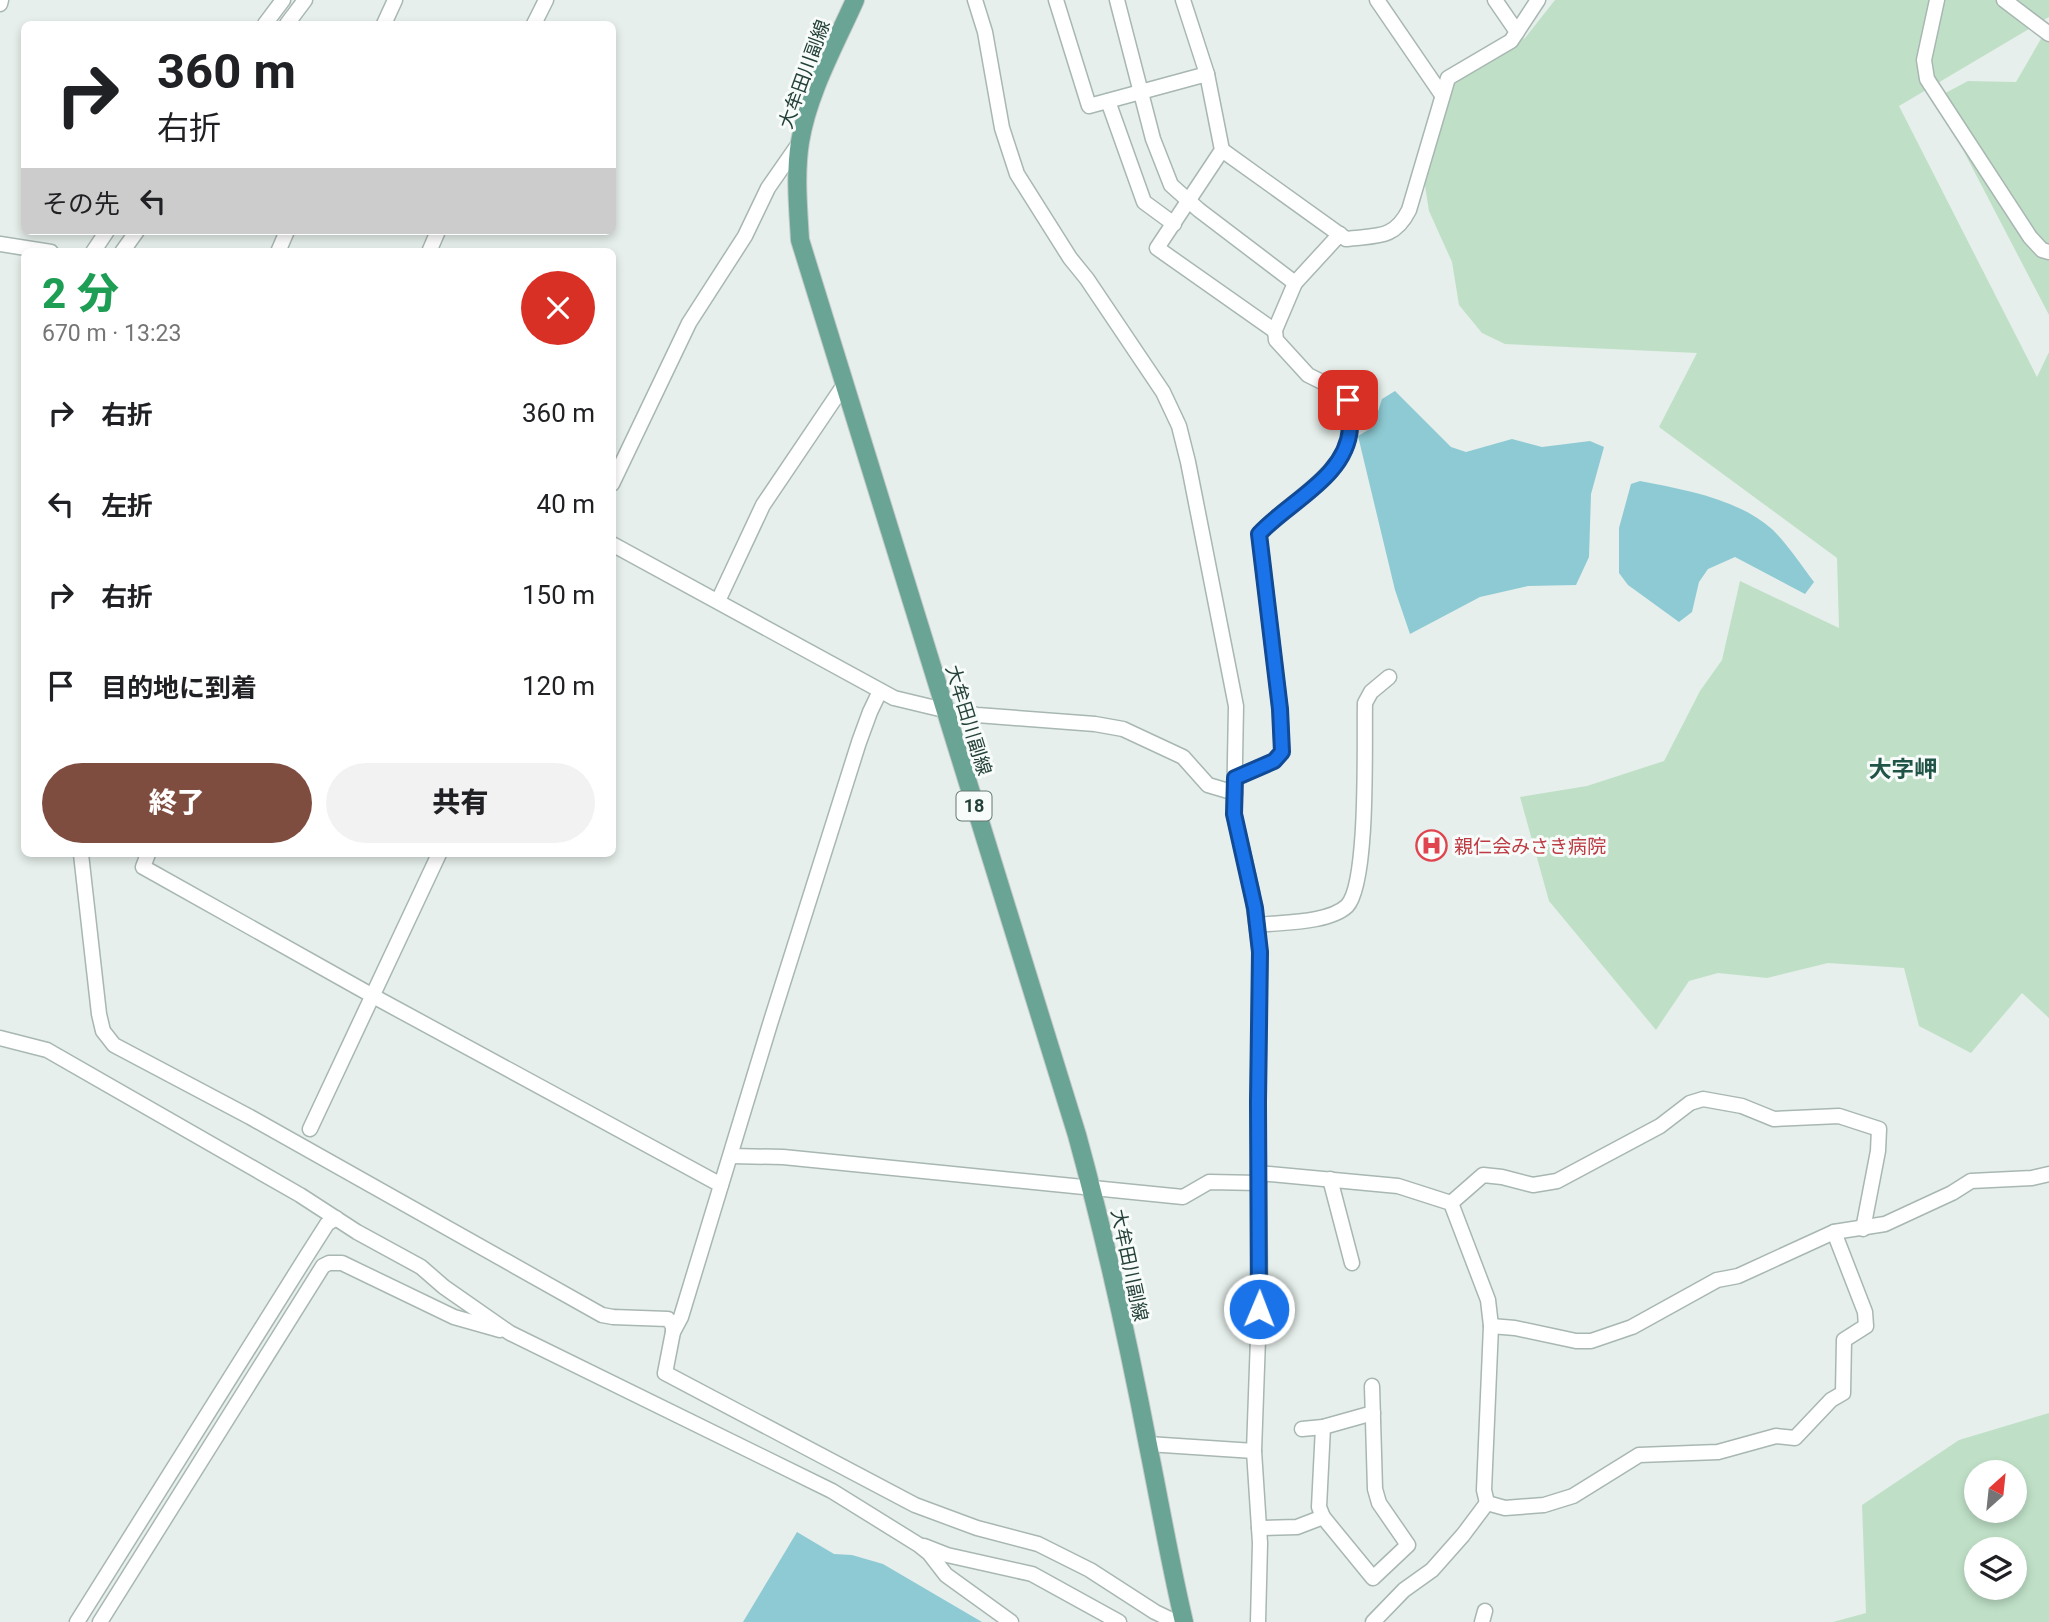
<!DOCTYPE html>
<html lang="ja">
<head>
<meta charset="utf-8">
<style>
	body { margin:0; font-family:Roboto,"Noto Sans JP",sans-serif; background:#f2f2f2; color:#202124; height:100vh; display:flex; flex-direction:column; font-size:26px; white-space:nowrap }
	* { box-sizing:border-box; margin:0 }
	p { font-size:23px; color:#757577 }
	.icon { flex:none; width:38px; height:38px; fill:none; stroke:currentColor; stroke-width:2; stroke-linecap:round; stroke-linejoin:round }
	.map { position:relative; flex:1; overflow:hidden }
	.sheet { position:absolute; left:21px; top:248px; width:595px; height:609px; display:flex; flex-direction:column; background:#fff; border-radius:10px; box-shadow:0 4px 10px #0003 }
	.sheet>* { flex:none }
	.hud { position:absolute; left:21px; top:21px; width:595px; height:214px; border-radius:10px; box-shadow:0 4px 10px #0003; background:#fff; color:#202124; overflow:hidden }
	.needle { width:46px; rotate:27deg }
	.controls { position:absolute; left:1964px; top:1460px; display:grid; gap:14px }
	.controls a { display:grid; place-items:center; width:63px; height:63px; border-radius:50%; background:#fff; box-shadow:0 4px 10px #0003; font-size:35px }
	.pin { position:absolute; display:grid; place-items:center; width:60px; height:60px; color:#fff; margin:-30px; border-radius:14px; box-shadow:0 4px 10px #0006 }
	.me { position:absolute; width:77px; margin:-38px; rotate:1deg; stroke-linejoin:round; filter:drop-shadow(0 0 5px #0008) }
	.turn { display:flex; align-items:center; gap:24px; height:147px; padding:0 21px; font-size:32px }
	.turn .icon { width:91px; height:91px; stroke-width:2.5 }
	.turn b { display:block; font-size:49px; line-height:60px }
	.then { display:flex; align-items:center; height:66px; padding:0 21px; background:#0003; gap:14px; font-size:26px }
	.round { display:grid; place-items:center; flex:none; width:74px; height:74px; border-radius:37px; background:#f2f2f2 }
	.head { display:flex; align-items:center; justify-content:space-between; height:119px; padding:0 21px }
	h1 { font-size:42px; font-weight:800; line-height:52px; color:#1e9e55 }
	.button { display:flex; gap:14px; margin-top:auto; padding:14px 21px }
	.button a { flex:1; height:80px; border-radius:42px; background:#7f4d3f; color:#fff; font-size:28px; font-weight:800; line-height:80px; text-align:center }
	.button a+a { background:#f2f2f2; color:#202124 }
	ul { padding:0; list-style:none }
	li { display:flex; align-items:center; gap:21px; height:91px; padding:0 21px }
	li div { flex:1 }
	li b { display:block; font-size:26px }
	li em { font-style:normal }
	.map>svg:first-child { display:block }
</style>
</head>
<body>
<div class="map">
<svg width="2049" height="1622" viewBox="0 0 2049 1622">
	<rect width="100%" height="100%" fill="#e6efeb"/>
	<g fill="#bfe0c7" fill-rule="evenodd">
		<path d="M1555,0h494v17l-150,89 138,271 12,-25v666l-27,-25 -51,60 -52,-27 -15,-58 -76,-5 -61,15 -49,-5 -29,8 -33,49 -107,-129 -29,-104 67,-11 77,-25 36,-70 22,-31 18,-79 99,47 -2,-70 -178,-131 38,-74 -192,-9 -23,-11 -23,-28 -7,-43 -23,-51 -5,-32 13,-72 34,-49 54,-20z"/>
		<path d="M2049,25v290l-113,-217 32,-17 48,1z"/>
		<path d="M2049,1413v209h-216l33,-9 -4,-108 97,-65zM1976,1472h38v38h-38zM1976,1549h38v38h-38z"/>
	</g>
	<g fill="#8ecad3">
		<path d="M1395,391l56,56 15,5 46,-13 30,8 48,-6 14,6 -13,47 -2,63 -13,28 -48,1 -48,11 -70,37 -15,-44 -37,-154 15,-9 9,-28z"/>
		<path d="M1640,481c45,9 97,17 133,49 15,15 28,35 41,52l-9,12 -70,-37 -27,12 -9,13 -7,30 -13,10 -51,-37 -9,-12v-45l12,-44z"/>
		<path d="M797,1532l37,22 18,1 31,9 99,58h-239z"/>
	</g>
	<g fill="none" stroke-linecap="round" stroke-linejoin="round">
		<defs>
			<g id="minor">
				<path d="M975,0l10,32 17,96 15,46 53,84 17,21 76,113 16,34 9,36 48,244 -2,108 18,78 8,60 -2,150 2,180 -6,169 6,92 -2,79"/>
				<path d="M1056,0l33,106 118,-32"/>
				<path d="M1117,0l36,139 18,46 28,25 96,73"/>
				<path d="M1183,0l24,74 15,76 -65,98 118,83"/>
				<path d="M1377,0l65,95"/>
				<path d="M1495,0l22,32"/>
				<path d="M1937,0l-13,60 3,19 103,158 12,13 7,2"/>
				<path d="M2004,0l45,34"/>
				<path d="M0,4l1,-4"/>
				<path d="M265,24l18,-24"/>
				<path d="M287,24l18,-24"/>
				<path d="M384,24l11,-24"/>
				<path d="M534,24l12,-24"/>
				<path d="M1108,101l36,101 30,22"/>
				<path d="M1222,150l124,89c30,-4 48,1 63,-29l39,-132 63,-37 27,-41"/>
				<path d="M0,244l51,8"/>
				<path d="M93,252l14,-21"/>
				<path d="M122,252l15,-21"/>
				<path d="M278,252l9,-21"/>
				<path d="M429,252l9,-21"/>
				<path d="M612,484l77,-161 56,-87 23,-48 32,-46"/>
				<path d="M612,544l282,154 50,12 33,5 118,9 28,5 60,28 25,28 27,8"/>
				<path d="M718,601l45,-96 81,-120"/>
				<path d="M880,691l-10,21 -11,30 -89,282 -89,293 -8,15 -8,41 250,132 62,23 61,16 52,26 65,42 21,10"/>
				<path d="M1235,778l39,-17 8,-9 -2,-43 -21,-175c40,-44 120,-73 81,-148l-8,-3h-8l-16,-8 -32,-35 -1,-10 20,-47 45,-49"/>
				<path d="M81,854l18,160 4,17 11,14 136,72 352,198 11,2 55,2 5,7v6"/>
				<path d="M148,854l-5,13 230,129 348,189"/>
				<path d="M1258,925c25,-3 71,-2 89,-19 22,-23 17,-166 18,-203l6,-11 18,-15"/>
				<path d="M0,1038l47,12 253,145 57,37 64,35 23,20 66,46 322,158 87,54 10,8 17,22 65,47"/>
				<path d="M310,1129l129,-275"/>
				<path d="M731,1156l52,1 400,40 26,-15 50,1"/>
				<path d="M1259,1173l139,13 53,17 37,97 3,26 -7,164 3,13"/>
				<path d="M1330,1179l22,84"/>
				<path d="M1451,1203l32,-28 19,2 31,8 24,-4 103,-55 30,-23 13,-4 39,7 32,13 65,-3 40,13 -1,22 -15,78"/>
				<path d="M1491,1326l24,2 61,13h15l41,-14 85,-47 21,-4 96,-44 51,-8 67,-31 19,-12 61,-3 17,-4"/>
				<path d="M1323,1427l-4,80 4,10"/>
				<path d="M1302,1429l21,-2 50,-14"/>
				<path d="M1148,1444l106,7"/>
				<path d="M1487,1503l18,5 39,-3 29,-9 66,-41 79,-3 58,-16 19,2 36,-38 12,-7 1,-53 22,-14 -1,-14 -31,-80"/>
				<path d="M1259,1528l38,-1 26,-10 50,61 35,-33 -29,-42 -4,-14 -3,-103"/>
				<path d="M924,1546l23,9 85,19 87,48"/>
				<path d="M77,1622l229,-365 21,-33 9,-6"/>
				<path d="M100,1622l223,-356 6,-3h13l112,54 46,13"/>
				<path d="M1373,1622l31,-32 28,-20 31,-35 24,-32"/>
				<path d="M1482,1622l3,-11"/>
			</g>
			<path id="major" d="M855,0c-20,45 -47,93 -55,142 -5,32 -2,65 0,98l277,895c28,102 51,206 71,310 12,59 22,118 36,177"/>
		</defs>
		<use href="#minor" stroke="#a8b7b2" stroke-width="17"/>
		<use href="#major" stroke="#c2cac8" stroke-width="20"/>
		<use href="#minor" stroke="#fff" stroke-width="14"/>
		<use href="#major" stroke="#6aa495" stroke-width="18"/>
	</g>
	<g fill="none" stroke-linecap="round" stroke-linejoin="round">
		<defs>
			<path id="route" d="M1259,1309l-1,-207 2,-150 -5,-44 -21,-94 1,-36 39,-17 8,-9 -2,-43 -21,-175c29,-32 88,-57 91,-106 1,-9 -1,-19 -2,-28"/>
		</defs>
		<use href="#route" stroke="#114b97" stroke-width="18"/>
		<use href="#route" stroke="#1a73e8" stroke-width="12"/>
	</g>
	<defs>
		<symbol id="hospital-ring" viewBox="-11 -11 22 22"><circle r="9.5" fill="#f7fbf9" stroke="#e0444e" stroke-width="1.5"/><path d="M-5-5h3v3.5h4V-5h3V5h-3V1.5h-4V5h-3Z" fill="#e0444e"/></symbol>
	</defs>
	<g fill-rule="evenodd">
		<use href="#hospital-ring" x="1414" y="828" width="35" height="35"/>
	</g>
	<g text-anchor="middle" stroke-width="6" stroke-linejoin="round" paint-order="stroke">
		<rect fill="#f7fbf9" stroke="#637973" stroke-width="2" x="956.5" y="791.5" width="35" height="29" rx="5"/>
		<g font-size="18" font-weight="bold" fill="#244139">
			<text x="974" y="812">18</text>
		</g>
		<g font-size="19" fill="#244139" stroke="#f7fbf9">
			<text transform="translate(804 74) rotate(-70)" y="7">大牟田川副線</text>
			<text transform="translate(969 720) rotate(73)" y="7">大牟田川副線</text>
			<text transform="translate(1130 1265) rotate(78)" y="7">大牟田川副線</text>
		</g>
		<g font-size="19" fill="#be3a42" stroke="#f7fbf9" text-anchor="start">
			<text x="1454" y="853">親仁会みさき病院</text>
		</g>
		<g font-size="23" font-weight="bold" fill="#1f5447" stroke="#f7fbf9">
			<text x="1903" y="777">大字岬</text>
		</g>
	</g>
</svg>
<div class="controls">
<a><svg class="needle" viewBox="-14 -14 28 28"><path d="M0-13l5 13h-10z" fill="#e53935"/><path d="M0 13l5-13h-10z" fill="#757577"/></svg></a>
<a><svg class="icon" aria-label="layers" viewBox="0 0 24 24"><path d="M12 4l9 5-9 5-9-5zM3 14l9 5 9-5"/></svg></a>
</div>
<div class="pin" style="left:1348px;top:400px;background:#d93025"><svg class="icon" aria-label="arrive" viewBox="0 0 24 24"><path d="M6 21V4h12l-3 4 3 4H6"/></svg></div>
<svg class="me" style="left:1259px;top:1309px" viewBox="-20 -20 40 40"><circle r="17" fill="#1a73e8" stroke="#fff" stroke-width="3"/><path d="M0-11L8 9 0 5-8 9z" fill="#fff"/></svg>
<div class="hud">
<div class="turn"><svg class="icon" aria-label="right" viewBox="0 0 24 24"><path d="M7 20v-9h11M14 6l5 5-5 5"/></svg><div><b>360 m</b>右折</div></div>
<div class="then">その先<svg class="icon" aria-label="left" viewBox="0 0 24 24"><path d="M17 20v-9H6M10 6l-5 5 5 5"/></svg></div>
</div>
<section class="sheet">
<div class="head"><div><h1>2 分</h1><p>670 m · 13:23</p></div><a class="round" style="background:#d93025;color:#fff"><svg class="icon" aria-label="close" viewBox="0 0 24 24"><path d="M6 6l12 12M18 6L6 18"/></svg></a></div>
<ul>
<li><svg class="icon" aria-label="right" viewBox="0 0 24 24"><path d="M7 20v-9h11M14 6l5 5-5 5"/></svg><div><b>右折</b></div><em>360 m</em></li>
<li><svg class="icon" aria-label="left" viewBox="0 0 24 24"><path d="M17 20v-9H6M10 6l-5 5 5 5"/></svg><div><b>左折</b></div><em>40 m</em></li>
<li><svg class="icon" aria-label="right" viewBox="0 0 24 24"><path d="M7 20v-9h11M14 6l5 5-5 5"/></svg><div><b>右折</b></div><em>150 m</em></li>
<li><svg class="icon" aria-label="arrive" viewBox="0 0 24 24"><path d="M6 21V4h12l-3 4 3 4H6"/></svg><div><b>目的地に到着</b></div><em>120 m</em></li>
</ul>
<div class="button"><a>終了</a><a>共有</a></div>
</section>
</div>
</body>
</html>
